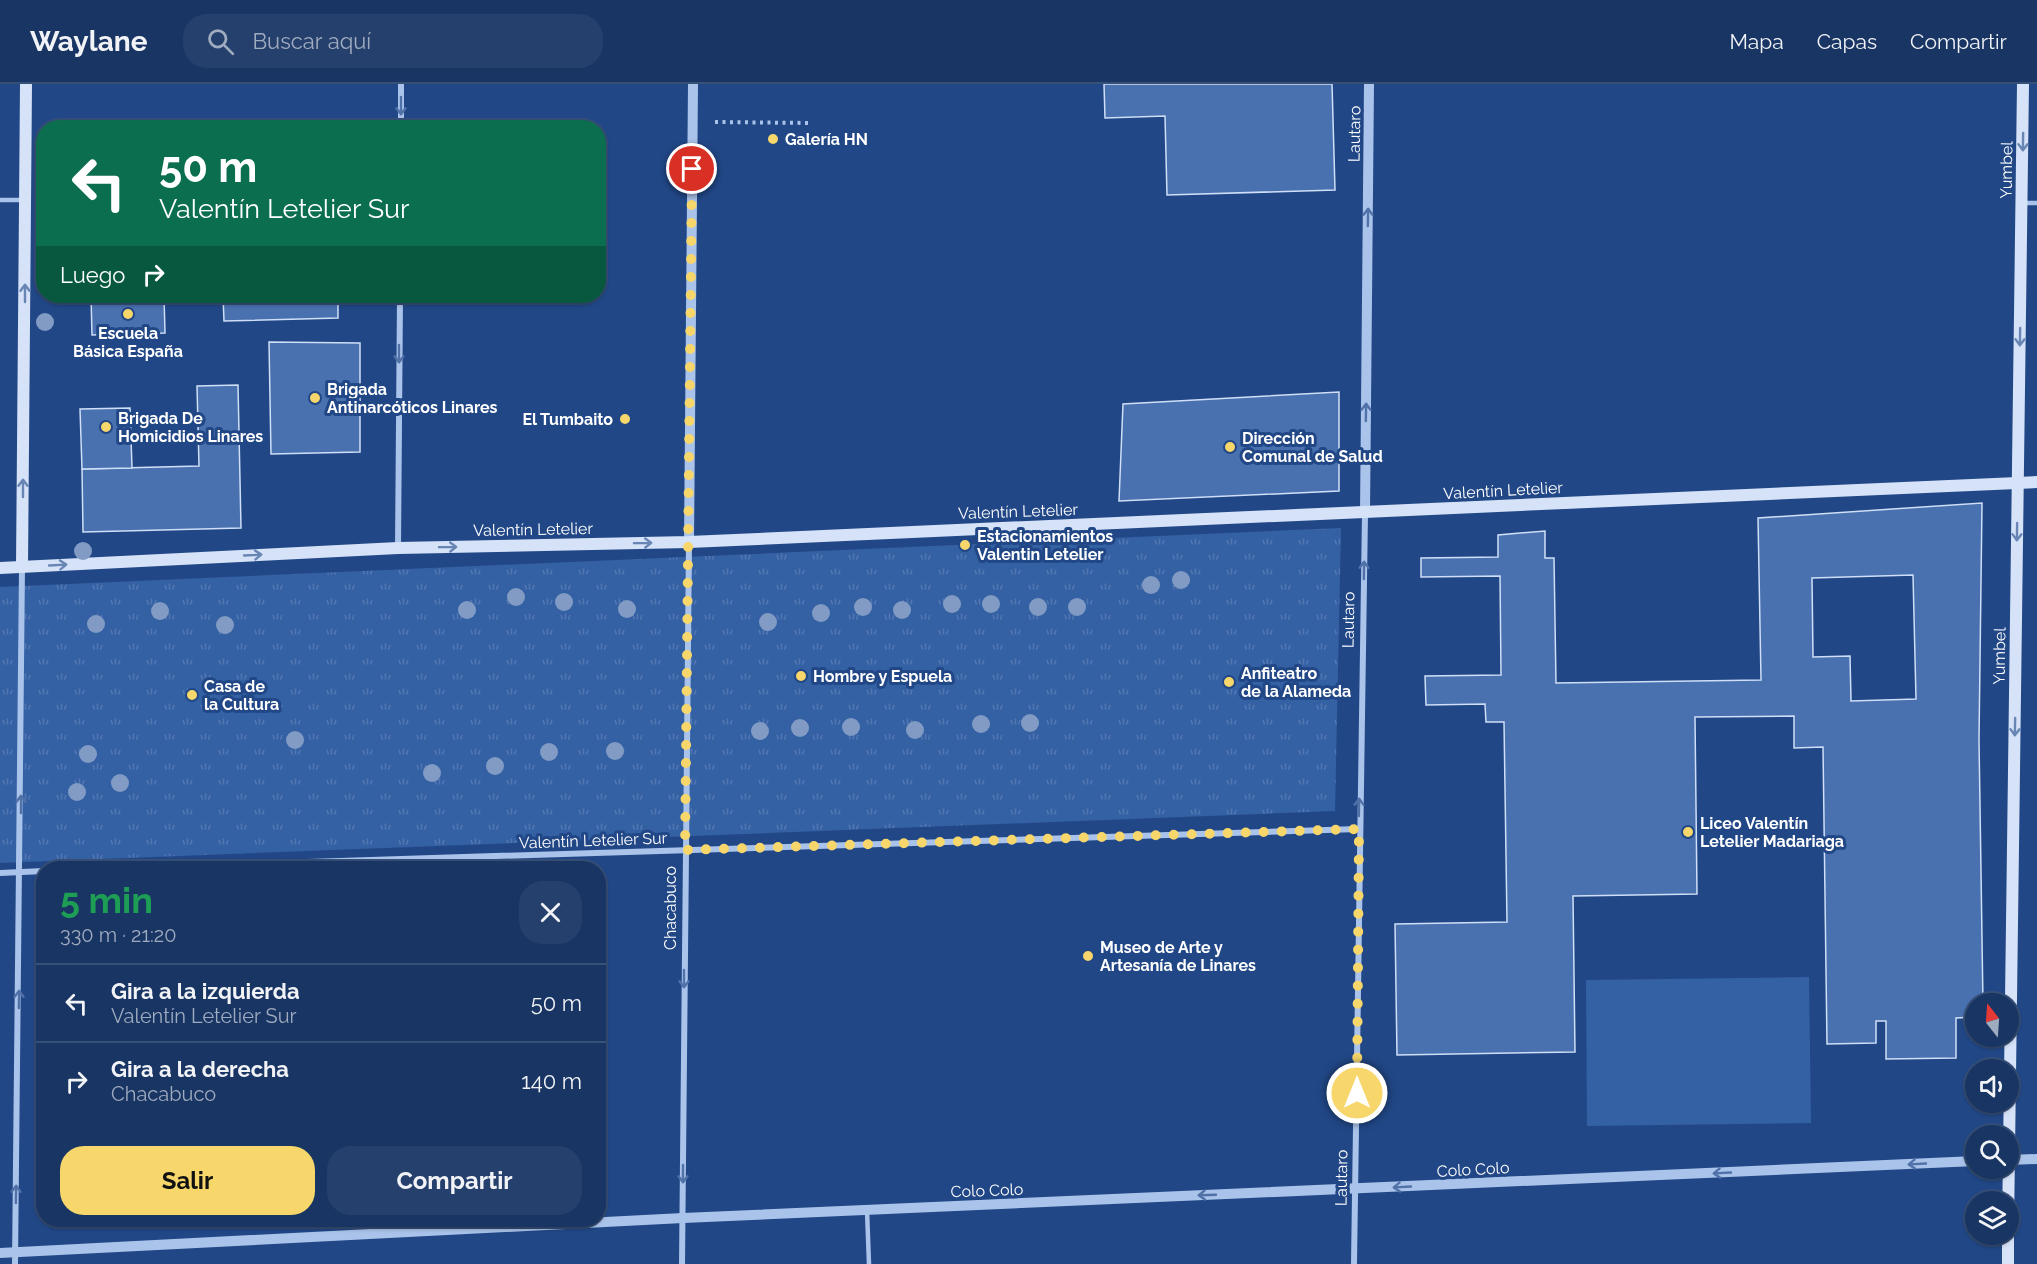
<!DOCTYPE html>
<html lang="es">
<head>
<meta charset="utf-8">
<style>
	body { margin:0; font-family:Raleway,sans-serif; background:#26406d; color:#f1f3f6; height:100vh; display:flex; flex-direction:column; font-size:22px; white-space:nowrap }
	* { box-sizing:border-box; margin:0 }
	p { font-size:20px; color:#9fabbf }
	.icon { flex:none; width:33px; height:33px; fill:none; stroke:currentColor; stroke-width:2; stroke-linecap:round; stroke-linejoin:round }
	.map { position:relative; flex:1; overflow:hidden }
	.drawer { position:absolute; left:36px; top:777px; width:570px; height:366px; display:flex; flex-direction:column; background:#193564; border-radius:24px; box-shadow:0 2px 4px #0004,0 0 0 2px #375078 }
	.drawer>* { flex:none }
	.top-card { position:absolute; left:36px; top:36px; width:570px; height:183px; border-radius:24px; box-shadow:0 2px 4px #0004,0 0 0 2px #375078; background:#0b6e4f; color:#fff; overflow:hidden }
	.needle { width:39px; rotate:343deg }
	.fabs { position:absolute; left:1965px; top:909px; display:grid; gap:12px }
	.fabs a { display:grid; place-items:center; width:54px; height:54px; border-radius:50%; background:#193564; box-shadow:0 2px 4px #0004,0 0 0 2px #375078; font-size:30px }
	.pin { position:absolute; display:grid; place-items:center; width:51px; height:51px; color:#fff; margin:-26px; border:3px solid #fff; border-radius:50%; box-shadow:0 2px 6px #0007 }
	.me { position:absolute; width:66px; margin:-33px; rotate:0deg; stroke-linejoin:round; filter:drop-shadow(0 0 4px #0008) }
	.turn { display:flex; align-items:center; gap:21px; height:126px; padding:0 24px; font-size:27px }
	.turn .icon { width:78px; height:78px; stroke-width:2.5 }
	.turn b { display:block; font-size:42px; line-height:51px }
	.then { display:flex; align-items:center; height:57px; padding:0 24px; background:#0003; gap:12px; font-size:22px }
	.round { display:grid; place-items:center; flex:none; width:63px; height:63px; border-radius:24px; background:#26406d }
	.summary { display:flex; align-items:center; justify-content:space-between; height:102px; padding:0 24px }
	h1 { font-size:36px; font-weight:700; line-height:45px; color:#1e9e55 }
	.cta { display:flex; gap:12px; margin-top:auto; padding:12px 24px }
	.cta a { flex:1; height:69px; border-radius:24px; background:#f7d76b; color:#111; font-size:24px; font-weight:700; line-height:69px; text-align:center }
	.cta a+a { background:#26406d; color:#f1f3f6 }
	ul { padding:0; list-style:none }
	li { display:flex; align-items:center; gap:18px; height:78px; padding:0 24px; border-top:2px solid #375078 }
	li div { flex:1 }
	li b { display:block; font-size:22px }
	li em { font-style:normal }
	header { display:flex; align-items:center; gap:36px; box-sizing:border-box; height:84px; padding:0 30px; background:#193564; border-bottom:2px solid #375078 }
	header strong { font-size:28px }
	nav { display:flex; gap:33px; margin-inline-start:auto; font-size:21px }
	.search { width:420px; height:54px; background:#26406d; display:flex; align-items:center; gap:15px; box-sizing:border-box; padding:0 21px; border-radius:24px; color:#9fabbf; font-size:22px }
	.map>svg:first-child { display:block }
</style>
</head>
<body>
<header>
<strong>Waylane</strong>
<div class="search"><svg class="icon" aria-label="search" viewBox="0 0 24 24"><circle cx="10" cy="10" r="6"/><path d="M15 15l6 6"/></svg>Buscar aquí</div>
<nav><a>Mapa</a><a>Capas</a><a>Compartir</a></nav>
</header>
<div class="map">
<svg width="2037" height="1180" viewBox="0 0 2037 1180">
	<defs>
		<pattern id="park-tufts" width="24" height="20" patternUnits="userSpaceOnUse" patternTransform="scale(1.5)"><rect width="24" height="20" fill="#3460a4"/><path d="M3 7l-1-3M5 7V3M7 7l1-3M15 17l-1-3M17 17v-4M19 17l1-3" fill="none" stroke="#5278b2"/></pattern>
	</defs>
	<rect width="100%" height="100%" fill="#214786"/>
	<path fill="url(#park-tufts)" d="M1341,444l-6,283 -1335,52v-276z"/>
	<path fill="#3460a4" d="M1809,893l2,146 -224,3 -1,-146z"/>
	<g fill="#4970af" stroke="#cfdff7" stroke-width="1.5" fill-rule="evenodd">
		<path d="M1104,0h228l3,106 -168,5 -2,-79 -60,2z"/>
		<path d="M91,212h73l1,37 -73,2z"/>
		<path d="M223,212h125v2h-10v20l-114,3z"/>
		<path d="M269,258l91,1v109l-89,2z"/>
		<path d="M238,301l3,143 -158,4 -1,-63 117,-3 -2,-80z"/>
		<path d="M1339,308v99l-220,10 4,-97z"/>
		<path d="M130,324l2,60 -50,1 -2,-60z"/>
		<path d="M1982,419l-3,237 4,264h-7v13l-20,1v40l-70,1v-38h-10v22l-49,1 -4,-297 -29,1v-32l-99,1 2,177 -124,2 2,156 -178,3 -2,-131 112,-2 -3,-200h-18l-1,-18 -59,1 -1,-29 76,-1 -1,-99 -79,1v-19l77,-1v-22l47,-4v27h9l2,125 205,-3 -3,-162zM1913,491l3,124 -65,2 -1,-45 -37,1 -1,-79z"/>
	</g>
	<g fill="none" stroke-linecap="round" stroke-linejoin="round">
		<path stroke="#aac3ea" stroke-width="4" stroke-dasharray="3 4.5" stroke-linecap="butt" d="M715,38l95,1"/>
		<g stroke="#aac3ea" stroke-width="4.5">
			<path d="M0,116h23"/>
			<path d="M2022,119h15"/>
			<path d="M867,1126l2,54"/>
		</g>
		<g stroke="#aac3ea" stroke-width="6">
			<path d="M401,44v-44"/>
			<path d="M398,464l2,-252"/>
			<path d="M115,784l1244,-39"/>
			<path d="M0,789l44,-2"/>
			<path d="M15,1180l7,-697"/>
			<path d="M682,1180l7,-722"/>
			<path d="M1354,1180l11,-751"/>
		</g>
		<g stroke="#aac3ea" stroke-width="10">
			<path d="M1365,429l4,-429"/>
			<path d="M689,458l4,-458"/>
			<path d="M2008,1076l29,-1"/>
			<path d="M0,1169l683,-35 1293,-57"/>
		</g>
		<g stroke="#d5e2f8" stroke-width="12">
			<path d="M22,483l4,-483"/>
			<path d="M0,484l398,-20 291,-6 1348,-60"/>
			<path d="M2008,1144l15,-1144"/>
			<path d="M2008,1180v-30"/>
		</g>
	</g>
	<g fill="#819bc4">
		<circle cx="45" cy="238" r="9"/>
		<circle cx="83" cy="467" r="9"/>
		<circle cx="1181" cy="496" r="9"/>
		<circle cx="1151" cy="501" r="9"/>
		<circle cx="516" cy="513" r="9"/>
		<circle cx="564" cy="518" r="9"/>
		<circle cx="952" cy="520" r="9"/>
		<circle cx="991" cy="520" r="9"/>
		<circle cx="863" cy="523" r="9"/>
		<circle cx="1038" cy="523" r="9"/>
		<circle cx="1077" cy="523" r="9"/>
		<circle cx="627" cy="525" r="9"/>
		<circle cx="467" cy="526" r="9"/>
		<circle cx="902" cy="526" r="9"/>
		<circle cx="160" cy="527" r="9"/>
		<circle cx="821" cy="529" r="9"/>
		<circle cx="768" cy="538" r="9"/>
		<circle cx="96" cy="540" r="9"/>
		<circle cx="225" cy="541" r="9"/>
		<circle cx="1030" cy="639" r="9"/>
		<circle cx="981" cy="640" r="9"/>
		<circle cx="851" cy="643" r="9"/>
		<circle cx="800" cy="644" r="9"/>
		<circle cx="915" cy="646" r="9"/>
		<circle cx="760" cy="647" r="9"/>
		<circle cx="295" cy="656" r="9"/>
		<circle cx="615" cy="667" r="9"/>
		<circle cx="549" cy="668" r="9"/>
		<circle cx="88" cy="670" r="9"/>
		<circle cx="495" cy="682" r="9"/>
		<circle cx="432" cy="689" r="9"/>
		<circle cx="120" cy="699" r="9"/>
		<circle cx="77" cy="708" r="9"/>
	</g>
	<defs><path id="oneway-shaft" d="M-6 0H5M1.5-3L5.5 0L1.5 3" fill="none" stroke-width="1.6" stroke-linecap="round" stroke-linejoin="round" transform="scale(1.5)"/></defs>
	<g stroke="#5172a9">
		<use href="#oneway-shaft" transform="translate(401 22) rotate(90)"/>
		<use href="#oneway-shaft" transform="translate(1368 133) rotate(-89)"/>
		<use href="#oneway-shaft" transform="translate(399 270) rotate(90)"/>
		<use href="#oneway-shaft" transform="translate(1366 328) rotate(-89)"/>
		<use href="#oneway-shaft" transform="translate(1364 486) rotate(-89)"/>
		<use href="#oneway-shaft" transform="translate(21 720) rotate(-90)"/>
		<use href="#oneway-shaft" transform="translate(1359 723) rotate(-89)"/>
		<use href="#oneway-shaft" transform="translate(684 895) rotate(90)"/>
		<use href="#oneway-shaft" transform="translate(19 915) rotate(-89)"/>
		<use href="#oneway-shaft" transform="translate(1917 1080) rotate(177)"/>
		<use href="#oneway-shaft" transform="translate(1722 1089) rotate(177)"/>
		<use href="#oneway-shaft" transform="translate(683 1090) rotate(90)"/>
		<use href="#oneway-shaft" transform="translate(1402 1103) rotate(177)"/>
		<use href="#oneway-shaft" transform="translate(16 1110) rotate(-89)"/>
		<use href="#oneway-shaft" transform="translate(1207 1111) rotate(178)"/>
	</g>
	<g stroke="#6985b4">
		<use href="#oneway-shaft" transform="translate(2023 58) rotate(91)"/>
		<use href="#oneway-shaft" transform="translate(25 209) rotate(-90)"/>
		<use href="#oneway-shaft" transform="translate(2020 253) rotate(91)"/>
		<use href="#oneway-shaft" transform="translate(23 404) rotate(-90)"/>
		<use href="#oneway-shaft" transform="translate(2017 448) rotate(91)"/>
		<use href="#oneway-shaft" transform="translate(643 459) rotate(-1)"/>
		<use href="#oneway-shaft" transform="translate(448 463) rotate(-1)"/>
		<use href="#oneway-shaft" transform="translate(253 471) rotate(-3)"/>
		<use href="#oneway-shaft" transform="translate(58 481) rotate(-3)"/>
		<use href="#oneway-shaft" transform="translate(2015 643) rotate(91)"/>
	</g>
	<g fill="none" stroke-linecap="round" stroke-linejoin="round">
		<path stroke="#f7d76b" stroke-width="10" stroke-dasharray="0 18" d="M692,85l-7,681 674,-21 -2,264"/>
	</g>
	<g fill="#f7d76b" stroke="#214786" stroke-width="2">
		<circle cx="773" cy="55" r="6"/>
		<circle cx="128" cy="230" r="6"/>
		<circle cx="315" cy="314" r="6"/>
		<circle cx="625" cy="335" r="6"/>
		<circle cx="106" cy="343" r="6"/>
		<circle cx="1230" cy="363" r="6"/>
		<circle cx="965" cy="461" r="6"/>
		<circle cx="801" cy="592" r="6"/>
		<circle cx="1229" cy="598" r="6"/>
		<circle cx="192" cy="611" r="6"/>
		<circle cx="1688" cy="748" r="6"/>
		<circle cx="1088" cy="872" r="6"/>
	</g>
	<g text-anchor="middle" stroke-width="6" stroke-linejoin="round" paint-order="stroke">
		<g font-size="16" fill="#fff" stroke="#214786">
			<text transform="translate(1354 50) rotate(-89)" y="6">Lautaro</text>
			<text transform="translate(2006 86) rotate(-89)" y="6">Yumbel</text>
			<text transform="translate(1503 406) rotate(-3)" y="6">Valentín Letelier</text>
			<text transform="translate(1018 427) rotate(-2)" y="6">Valentín Letelier</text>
			<text transform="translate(533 445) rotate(-1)" y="6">Valentín Letelier</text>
			<text transform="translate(1348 536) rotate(-89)" y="6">Lautaro</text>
			<text transform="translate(1999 572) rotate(-89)" y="6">Yumbel</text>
			<text transform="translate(593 756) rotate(-2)" y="6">Valentín Letelier Sur</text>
			<text transform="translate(670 824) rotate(-90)" y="6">Chacabuco</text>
			<text transform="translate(1473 1085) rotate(-3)" y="6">Colo Colo</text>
			<text transform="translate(1341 1094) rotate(-89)" y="6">Lautaro</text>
			<text transform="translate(987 1106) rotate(-2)" y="6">Colo Colo</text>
		</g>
		<g font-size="16" font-weight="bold" fill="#fff" stroke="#214786" text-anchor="start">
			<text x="785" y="61">Galería HN</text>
			<text x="128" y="255" text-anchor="middle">Escuela<tspan x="128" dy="18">Básica España</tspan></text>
			<text x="327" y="311">Brigada<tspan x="327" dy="18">Antinarcóticos Linares</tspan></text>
			<text x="118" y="340">Brigada De<tspan x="118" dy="18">Homicidios Linares</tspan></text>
			<text x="613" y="341" text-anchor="end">El Tumbaito</text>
			<text x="1242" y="360">Dirección<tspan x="1242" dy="18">Comunal de Salud</tspan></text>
			<text x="977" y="458">Estacionamientos<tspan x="977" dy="18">Valentin Letelier</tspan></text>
			<text x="1241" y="595">Anfiteatro<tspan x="1241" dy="18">de la Alameda</tspan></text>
			<text x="813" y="598">Hombre y Espuela</text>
			<text x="204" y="608">Casa de<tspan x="204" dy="18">la Cultura</tspan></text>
			<text x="1700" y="745">Liceo Valentín<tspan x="1700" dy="18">Letelier Madariaga</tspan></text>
			<text x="1100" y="869">Museo de Arte y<tspan x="1100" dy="18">Artesanía de Linares</tspan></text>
		</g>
	</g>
</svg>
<div class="fabs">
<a><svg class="needle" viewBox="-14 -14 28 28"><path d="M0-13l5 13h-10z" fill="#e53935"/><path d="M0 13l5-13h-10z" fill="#9fabbf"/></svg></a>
<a><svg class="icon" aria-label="sound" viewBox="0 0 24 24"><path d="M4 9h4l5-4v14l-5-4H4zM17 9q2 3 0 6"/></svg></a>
<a><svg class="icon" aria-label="search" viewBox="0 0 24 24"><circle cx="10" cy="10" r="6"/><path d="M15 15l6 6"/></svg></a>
<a><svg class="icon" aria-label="layers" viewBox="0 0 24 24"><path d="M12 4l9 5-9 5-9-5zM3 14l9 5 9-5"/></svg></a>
</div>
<div class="pin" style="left:692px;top:85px;background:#d93025"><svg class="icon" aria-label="arrive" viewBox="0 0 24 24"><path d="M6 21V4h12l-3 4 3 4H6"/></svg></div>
<svg class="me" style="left:1357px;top:1009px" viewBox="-20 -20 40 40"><circle r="17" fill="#f7d76b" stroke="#fff" stroke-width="3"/><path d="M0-11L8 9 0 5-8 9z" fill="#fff"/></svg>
<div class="top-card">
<div class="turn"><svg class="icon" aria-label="left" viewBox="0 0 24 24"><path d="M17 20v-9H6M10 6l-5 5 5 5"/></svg><div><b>50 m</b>Valentín Letelier Sur</div></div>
<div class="then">Luego<svg class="icon" aria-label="right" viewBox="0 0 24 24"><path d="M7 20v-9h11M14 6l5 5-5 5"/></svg></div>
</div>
<section class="drawer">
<div class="summary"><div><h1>5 min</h1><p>330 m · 21:20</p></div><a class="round"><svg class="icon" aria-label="close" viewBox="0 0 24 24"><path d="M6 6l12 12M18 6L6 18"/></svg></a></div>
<ul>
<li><svg class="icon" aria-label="left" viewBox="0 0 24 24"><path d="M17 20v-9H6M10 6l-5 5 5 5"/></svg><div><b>Gira a la izquierda</b><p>Valentín Letelier Sur</p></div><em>50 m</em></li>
<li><svg class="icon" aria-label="right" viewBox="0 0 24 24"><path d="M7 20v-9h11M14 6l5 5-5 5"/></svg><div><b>Gira a la derecha</b><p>Chacabuco</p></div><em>140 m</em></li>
</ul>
<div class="cta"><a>Salir</a><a>Compartir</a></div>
</section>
</div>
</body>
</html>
